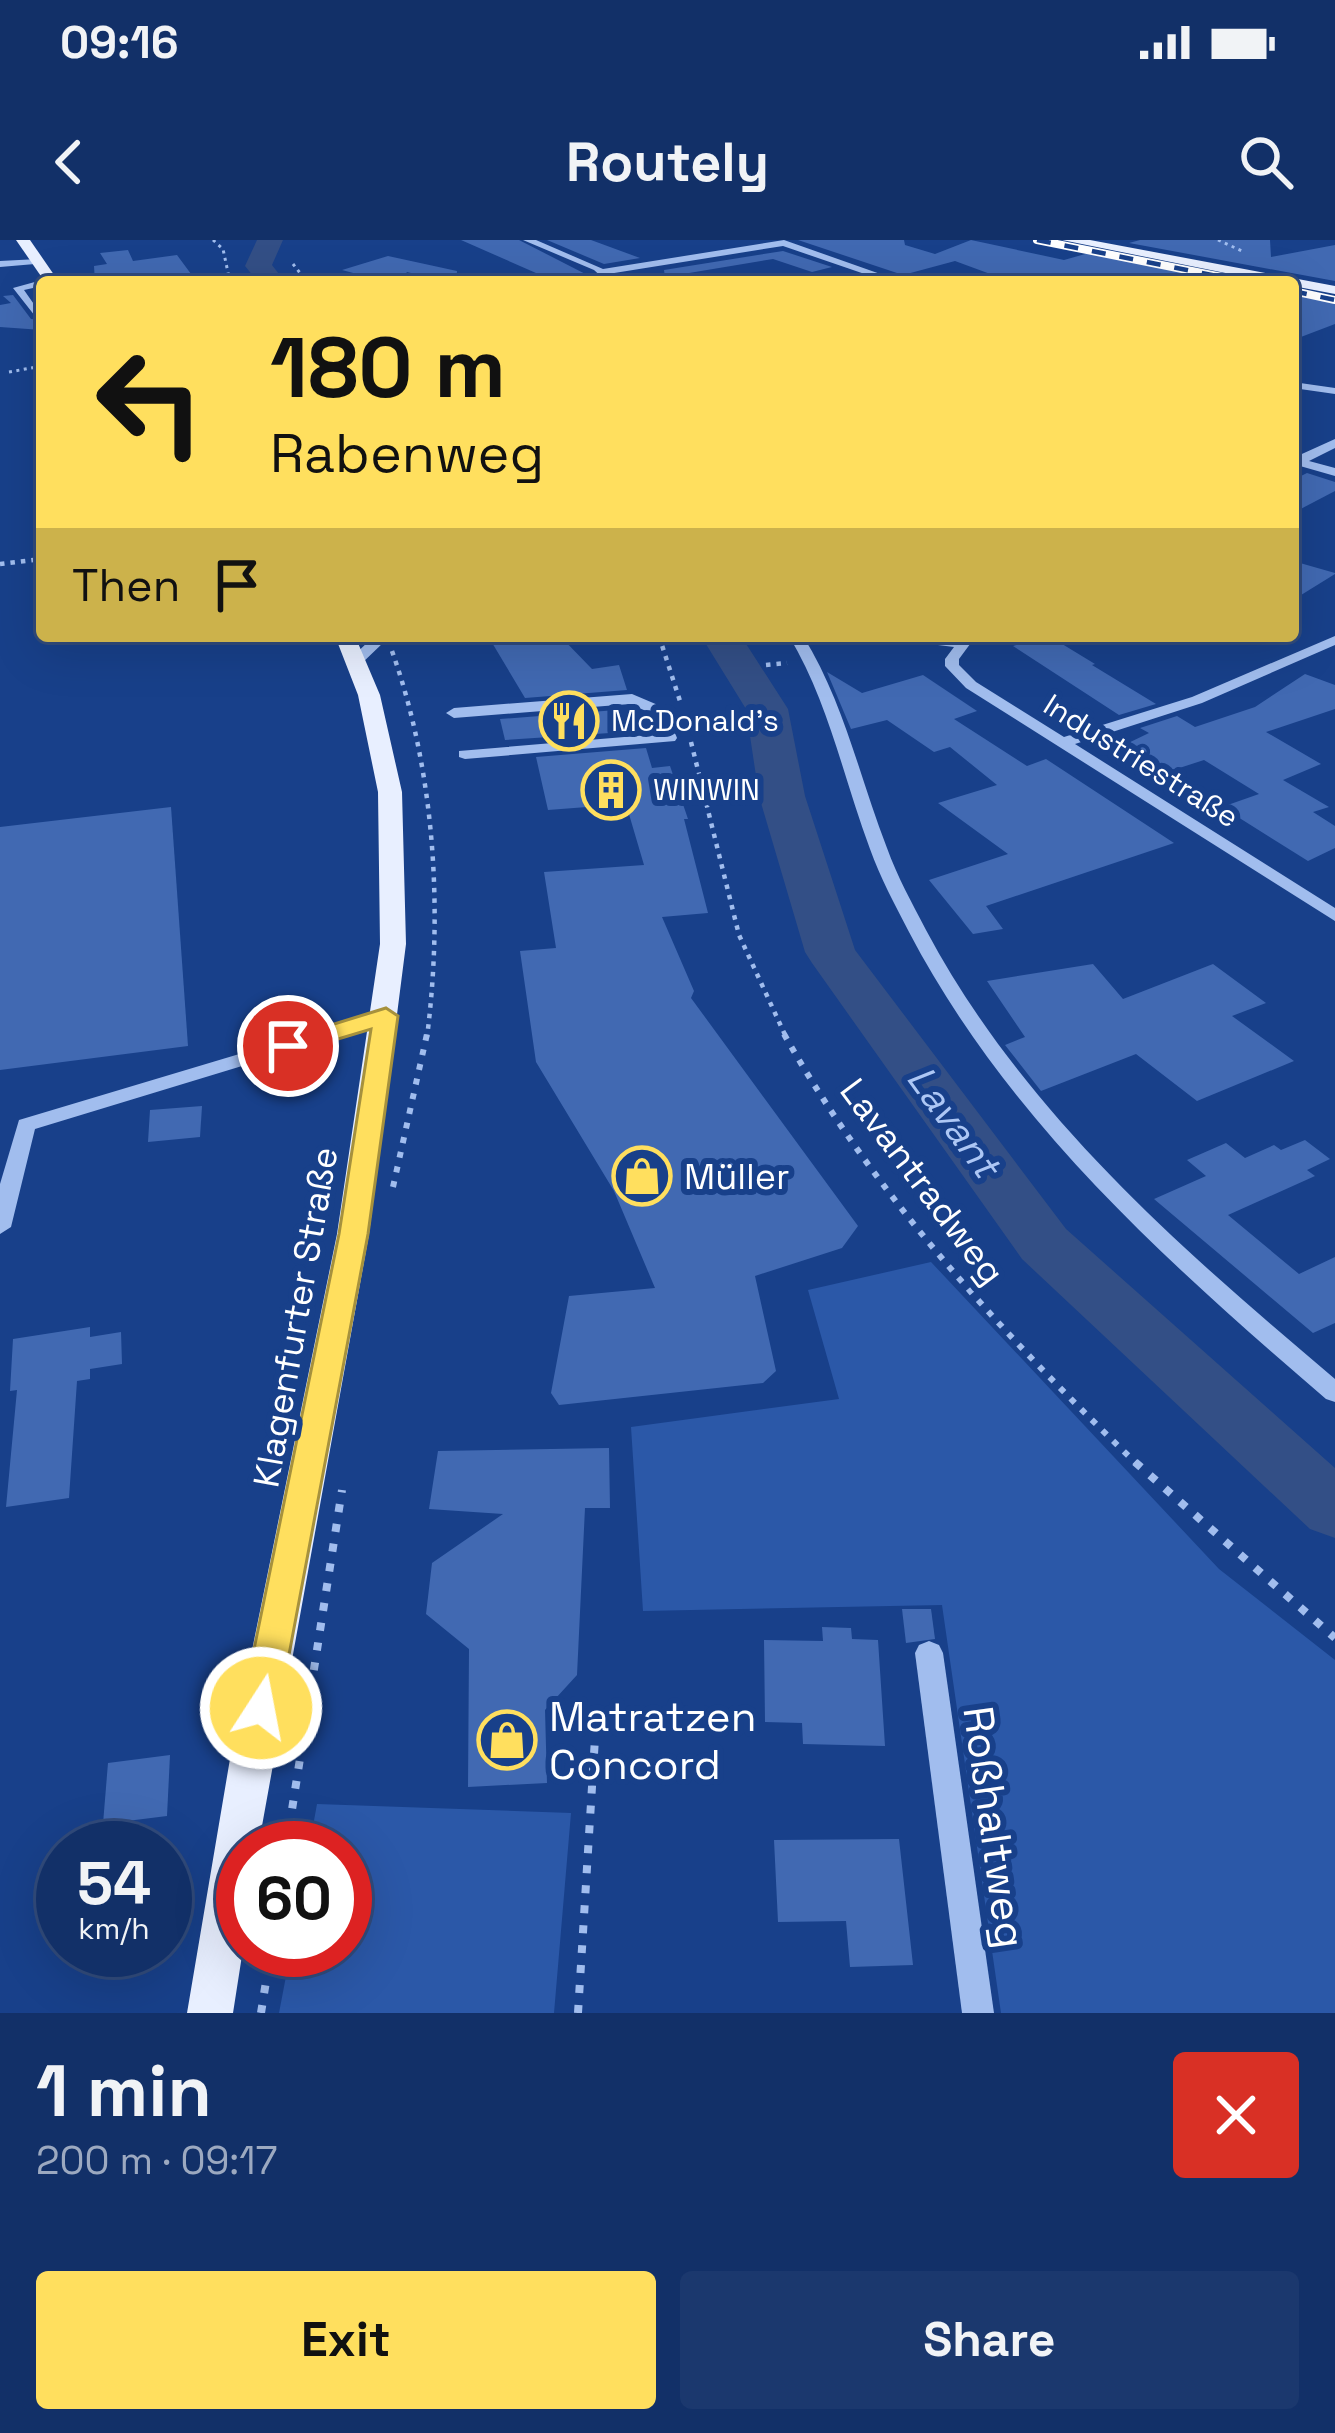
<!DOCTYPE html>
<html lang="en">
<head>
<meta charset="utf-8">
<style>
	body { margin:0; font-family:"Space Grotesk",sans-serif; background:#1b386e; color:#f1f3f6; height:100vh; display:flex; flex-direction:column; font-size:45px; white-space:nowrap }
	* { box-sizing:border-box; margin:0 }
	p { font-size:39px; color:#9ca9c0 }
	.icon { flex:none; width:66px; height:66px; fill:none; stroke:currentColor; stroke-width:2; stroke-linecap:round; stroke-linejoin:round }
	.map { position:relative; height:1773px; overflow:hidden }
	.details { display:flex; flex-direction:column; background:#123068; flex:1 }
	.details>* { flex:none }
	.banner { position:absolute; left:36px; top:36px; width:1263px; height:366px; border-radius:12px; box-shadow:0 12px 48px #0002,0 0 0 3px #314b7c; background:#ffdf5e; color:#111; overflow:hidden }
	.speed { position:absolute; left:36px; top:1581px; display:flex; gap:24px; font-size:60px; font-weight:700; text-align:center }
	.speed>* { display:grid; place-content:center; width:156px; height:156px; border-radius:50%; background:#123068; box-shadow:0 12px 48px #0002,0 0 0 3px #314b7c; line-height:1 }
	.speed small { font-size:30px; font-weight:400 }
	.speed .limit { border:18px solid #d22; background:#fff; color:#111 }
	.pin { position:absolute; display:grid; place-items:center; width:102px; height:102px; color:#fff; margin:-51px; border:6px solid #fff; border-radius:50%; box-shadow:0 3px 12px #0007 }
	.me { position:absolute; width:132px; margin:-66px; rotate:11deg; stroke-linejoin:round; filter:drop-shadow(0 0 9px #0008) }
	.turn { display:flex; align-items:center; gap:42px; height:252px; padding:0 36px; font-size:54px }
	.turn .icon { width:156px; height:156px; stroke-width:2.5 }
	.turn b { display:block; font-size:84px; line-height:102px }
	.then { display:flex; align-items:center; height:114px; padding:0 36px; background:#0003; gap:24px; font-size:45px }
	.round { display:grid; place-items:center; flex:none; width:126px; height:126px; border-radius:12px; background:#1b386e }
	.summary { display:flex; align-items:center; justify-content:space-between; height:204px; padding:0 36px }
	h1 { font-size:72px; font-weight:700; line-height:90px }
	.primary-button { display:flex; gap:24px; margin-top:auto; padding:24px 36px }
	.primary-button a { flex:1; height:138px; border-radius:12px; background:#ffdf5e; color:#111; font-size:48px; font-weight:700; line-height:138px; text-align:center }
	.primary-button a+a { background:#1b386e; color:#f1f3f6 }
	.status { display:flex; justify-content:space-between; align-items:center; height:84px; padding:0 60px; background:#123068; direction:ltr }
	.status svg { height:33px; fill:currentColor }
	header { display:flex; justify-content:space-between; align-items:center; height:156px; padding:0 36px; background:#123068; font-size:54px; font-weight:700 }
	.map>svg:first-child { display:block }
</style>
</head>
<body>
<div class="status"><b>09:16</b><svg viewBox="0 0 49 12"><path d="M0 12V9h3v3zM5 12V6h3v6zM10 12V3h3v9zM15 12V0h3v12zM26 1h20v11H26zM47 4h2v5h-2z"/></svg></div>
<header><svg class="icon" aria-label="back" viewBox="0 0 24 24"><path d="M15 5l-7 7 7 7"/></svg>Routely<svg class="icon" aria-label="search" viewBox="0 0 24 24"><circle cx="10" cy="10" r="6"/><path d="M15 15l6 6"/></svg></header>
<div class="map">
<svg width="1335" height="1773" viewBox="0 0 1335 1773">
	<rect width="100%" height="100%" fill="#18408a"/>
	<g fill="#2b58a8">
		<path d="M931,1022l288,307 116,91v353h-334l-59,-408 -299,6 -12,-184 208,-28 -31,-109z"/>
		<path d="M317,1564l254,9 -17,200h-275l12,-63h54v-102h-36z"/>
	</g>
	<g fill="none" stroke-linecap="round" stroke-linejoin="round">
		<g fill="#334f86" fill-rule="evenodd">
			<path d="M257,0h26l-11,25 13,17h-27l-13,-16z"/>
			<path d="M701,396h40l47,73 17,87 50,154 211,279 269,239v70l-25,-9 -288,-270 -210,-296 -7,-11 -46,-156 -13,-87z"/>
		</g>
	</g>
	<g fill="#4169b2">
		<path d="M461,0h58l82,42h-67l2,-9z"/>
		<path d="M547,0h44l49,18 -36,6z"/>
		<path d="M798,0h106l1,5 30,9 36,-14 93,20 32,-9 151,31h-112l-8,-8 -12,8h-103l-57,-21 -52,14z"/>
		<path d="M1140,0h130l1,17 64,-12v36l-206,-38z"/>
		<path d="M128,10l5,11 44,-6 17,23 -99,4 -1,-16 13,-2 -7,-11z"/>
		<path d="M783,11l49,16 -20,5 -39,-13 -108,18 -1,-7z"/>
		<path d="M388,16l69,15 -1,11h-29l-4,-6 -16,-4 -8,10h-12l-45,-12z"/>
		<path d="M1293,51l42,7v26l-42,16z"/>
		<path d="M13,55l18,24 11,1v10l-42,-3v-22l11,-2 -8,-7z"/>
		<path d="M1307,233l28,9v9l-42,22v-33z"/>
		<path d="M1293,321l42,12v1l-42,26z"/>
		<path d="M488,396h72l32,33 27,-4 8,25 -102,8z"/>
		<path d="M1049,396l46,28 -3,1 64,39 -37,11 -106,-69z"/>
		<path d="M827,432l35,21 61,-18 54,36 -23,8 73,47 19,-7 128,84 -188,63 17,23 -30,5 -44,-54 79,-26 -70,-51 59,-18 -47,-38 -16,5 -47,-32 -36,9z"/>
		<path d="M1305,434l30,11v24l-69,23 55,32 -38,16 46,27 -16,5 22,14v22l-27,13 -86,-54 37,-13 -55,-34 -40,13 -42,-27 27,-13 -9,-5 37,-12 18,11 60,-20z"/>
		<path d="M629,469l11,22 -135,9 -5,-21z"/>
		<path d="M646,508l6,20 18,-2 18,53h-4l24,94 -46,4 32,74 -3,7 167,228 -16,22 -87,28 21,95 -13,12 -204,22 -8,-12 18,-97 86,-8 -41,-97 -78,-129 -16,-111 36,-3 -12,-76 100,-7 -18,-61 -78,6 -12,-53z"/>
		<path d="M171,567l17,239 -188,24v-243z"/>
		<path d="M1093,724l30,35 90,-35 53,39 -34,13 62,45 -97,40 -61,-47 -95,37 -36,-46 20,-8 -38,-56z"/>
		<path d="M202,866l-2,31 -52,5 2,-32z"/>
		<path d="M1305,900l25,19 -23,11 8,6 -87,39 71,59 36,-17v66l-22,10 -159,-134 52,-23 -19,-16 39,-17 19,15 29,-13 7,5z"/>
		<path d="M90,1087v10l31,-5 1,32 -32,5v10l-13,2 -8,117 -63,9 11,-117 -7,1 3,-52z"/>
		<path d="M609,1208l1,60h-25l-8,167 -32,35 2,73 -79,4 1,-138 -43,-35 6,-51 71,-49 -74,-5 9,-58z"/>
		<path d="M902,1369h29l4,30 -29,4z"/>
		<path d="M822,1387l29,1 1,11 26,1 7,106 -82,-2 -1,-21 -37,-1 -1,-82 59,1z"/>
		<path d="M170,1515l-3,61 -64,8 5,-61z"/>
		<path d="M899,1599l14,126 -63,2 -4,-46 -68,1 -4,-82z"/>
	</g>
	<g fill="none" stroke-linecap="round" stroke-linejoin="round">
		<g stroke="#a1bdee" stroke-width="3" stroke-dasharray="3 4.5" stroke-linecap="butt">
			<path d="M213,0l10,9 7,33"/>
			<path d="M1218,0l24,11"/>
			<path d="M293,24l14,18"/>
			<path d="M9,132l33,-6"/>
		</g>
		<g stroke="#a1bdee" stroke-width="4.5" stroke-dasharray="4.5 6" stroke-linecap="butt">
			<path d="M0,324l42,-5"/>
			<path d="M659,396l21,65"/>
			<path d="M392,411c43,121 51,260 35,386"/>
			<path d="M766,425l21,-2"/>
			<path d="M691,502l48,193 47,102"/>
		</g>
		<g stroke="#a1bdee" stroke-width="6" stroke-dasharray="6 9" stroke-linecap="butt">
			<path d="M784,794c91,162 221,303 354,431"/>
			<path d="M393,947l34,-153"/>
		</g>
		<g stroke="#a1bdee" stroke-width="8" stroke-dasharray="8 12" stroke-linecap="butt">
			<path d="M1135,1222l200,176"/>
			<path d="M286,1608l56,-358"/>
			<path d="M261,1773l10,-63"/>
			<path d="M578,1773l18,-291"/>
		</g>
		<g fill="#a1bdee" fill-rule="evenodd">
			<path d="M523,0h13l67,29 181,-29 119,42h-15l-105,-36 -175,28 -4,5 -10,-9z"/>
			<path d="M38,19l-3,5 -35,3v-6z"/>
			<path d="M406,36l16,4 1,2 -20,-1z"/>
			<path d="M1126,38l4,4h-11z"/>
			<path d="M42,40l4,2h-4v4l-18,4 14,20h4v6h-7l-22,-28z"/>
			<path d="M1293,142l42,6v6l-42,-6z"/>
			<path d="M1335,199v9l-26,13 26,7v8l-35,-10 -7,3v-11z"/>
			<path d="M367,396h14l3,6 -24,23h-10v-6l19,-18z"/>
			<path d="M789,396h14c41,66 56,140 84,212 10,28 25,55 39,82 97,182 254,318 409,449v23l-9,-3c-159,-137 -318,-278 -417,-467 -14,-27 -29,-55 -39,-83 -27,-72 -41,-146 -81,-213z"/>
			<path d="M891,396h85l-17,23v6l17,17 88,55 128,-40 143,-61v9l-133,58 -127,41 260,164v13l-369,-233 -21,-22v-7l9,-12 -56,-7z"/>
			<path d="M632,454l33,14 12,30 -2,3 -210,18 -6,-2v-6l201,-17 -7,-20 -23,-10 -176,14 -8,-5 8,-5z"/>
			<path d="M386,770l7,2 3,4 -3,4 -358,109 -24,98 -11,7v-50l19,-64z"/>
			<path d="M929,1401l10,4 4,8 51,360h-32l-47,-360 4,-8z"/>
		</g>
		<g fill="#e8efff" fill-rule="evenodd">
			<path d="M16,0h14l29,42h-14z"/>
			<path d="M1062,0h28l245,46v8l-42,-8v-4h-23z"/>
			<path d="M335,396h20l25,59 22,97 4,152 -37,290 -111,614h-15v101l-10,64h-46l44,-260 106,-519 43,-290 -2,-152 -20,-97z"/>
		</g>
		<defs>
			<g id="rail">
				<path d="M1037,0l210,42"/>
				<path d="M1293,51l42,9"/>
			</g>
		</defs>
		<use href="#rail" stroke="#fff" stroke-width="8"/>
		<use href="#rail" stroke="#18408a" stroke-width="4.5" stroke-dasharray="14" stroke-linecap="butt"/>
	</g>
	<path fill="#ffdf5e" stroke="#a6913d" stroke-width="3" d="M386,768l12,8 -30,218 -89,474 -5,11 -13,5 -13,-5 -6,-11 97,-474 32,-205 -83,25 -13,-8 4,-5z"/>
	<defs>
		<symbol id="restaurant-ring" viewBox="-11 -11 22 22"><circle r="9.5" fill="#18408a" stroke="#ffdf5e" stroke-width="1.5"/><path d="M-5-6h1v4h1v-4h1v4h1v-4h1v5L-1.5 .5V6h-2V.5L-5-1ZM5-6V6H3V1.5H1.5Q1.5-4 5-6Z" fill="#ffdf5e"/></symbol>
		<symbol id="building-ring" viewBox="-11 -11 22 22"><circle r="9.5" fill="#18408a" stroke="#ffdf5e" stroke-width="1.5"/><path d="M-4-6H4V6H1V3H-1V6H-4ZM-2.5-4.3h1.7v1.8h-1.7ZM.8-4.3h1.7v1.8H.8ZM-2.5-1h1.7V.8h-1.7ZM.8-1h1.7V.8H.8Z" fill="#ffdf5e"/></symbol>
		<symbol id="shop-ring" viewBox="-11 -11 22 22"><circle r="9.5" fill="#18408a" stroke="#ffdf5e" stroke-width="1.5"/><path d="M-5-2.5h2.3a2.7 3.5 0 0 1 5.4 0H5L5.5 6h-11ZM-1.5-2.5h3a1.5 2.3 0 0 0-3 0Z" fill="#ffdf5e"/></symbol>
	</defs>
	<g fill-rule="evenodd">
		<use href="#restaurant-ring" x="536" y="448" width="66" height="66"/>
		<use href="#building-ring" x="578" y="517" width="66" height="66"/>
		<use href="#shop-ring" x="609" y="903" width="66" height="66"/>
		<use href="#shop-ring" x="474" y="1467" width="66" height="66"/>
	</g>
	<g text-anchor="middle" stroke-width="12" stroke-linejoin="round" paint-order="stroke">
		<g font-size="30" fill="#fff" stroke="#18408a" text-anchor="start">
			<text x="611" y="491">McDonald's</text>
			<text x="653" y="560">WINWIN</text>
		</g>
		<g font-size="30" fill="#fff" stroke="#18408a">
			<text transform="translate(1141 521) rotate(32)" y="10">Industriestraße</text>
		</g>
		<g font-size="36" fill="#fff" stroke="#18408a" text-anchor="start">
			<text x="684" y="949">Müller</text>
		</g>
		<g font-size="36" fill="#fff" stroke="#18408a">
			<text transform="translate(923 941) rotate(53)" y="13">Lavantradweg</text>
			<text transform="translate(295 1077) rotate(-80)" y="13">Klagenfurter Straße</text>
		</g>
		<g font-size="39" font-style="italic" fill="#adc7f5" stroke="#18408a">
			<text transform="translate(954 881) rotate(54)" y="14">Lavant</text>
		</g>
		<g font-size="42" fill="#fff" stroke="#18408a" text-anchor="start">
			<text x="549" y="1491">Matratzen<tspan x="549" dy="48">Concord</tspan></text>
		</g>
		<g font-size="42" fill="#fff" stroke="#18408a">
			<text transform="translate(995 1587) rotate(82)" y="15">Roßhaltweg</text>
		</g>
	</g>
</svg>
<div class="speed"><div>54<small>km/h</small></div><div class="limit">60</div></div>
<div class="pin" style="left:288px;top:806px;background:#d93025"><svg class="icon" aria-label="arrive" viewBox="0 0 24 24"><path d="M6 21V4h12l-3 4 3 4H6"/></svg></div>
<svg class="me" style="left:261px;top:1468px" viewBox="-20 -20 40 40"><circle r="17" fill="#ffdf5e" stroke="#fff" stroke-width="3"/><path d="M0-11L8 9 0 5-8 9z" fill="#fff"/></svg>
<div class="banner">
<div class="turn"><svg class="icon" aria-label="left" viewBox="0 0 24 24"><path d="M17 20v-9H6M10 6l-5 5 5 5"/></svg><div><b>180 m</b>Rabenweg</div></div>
<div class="then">Then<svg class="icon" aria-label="arrive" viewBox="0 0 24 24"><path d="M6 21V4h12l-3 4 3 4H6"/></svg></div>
</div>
</div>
<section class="details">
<div class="summary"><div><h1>1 min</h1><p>200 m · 09:17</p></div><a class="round" style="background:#d93025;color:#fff"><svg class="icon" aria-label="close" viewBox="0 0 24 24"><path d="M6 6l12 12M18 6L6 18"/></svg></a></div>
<div class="primary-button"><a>Exit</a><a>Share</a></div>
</section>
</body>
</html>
